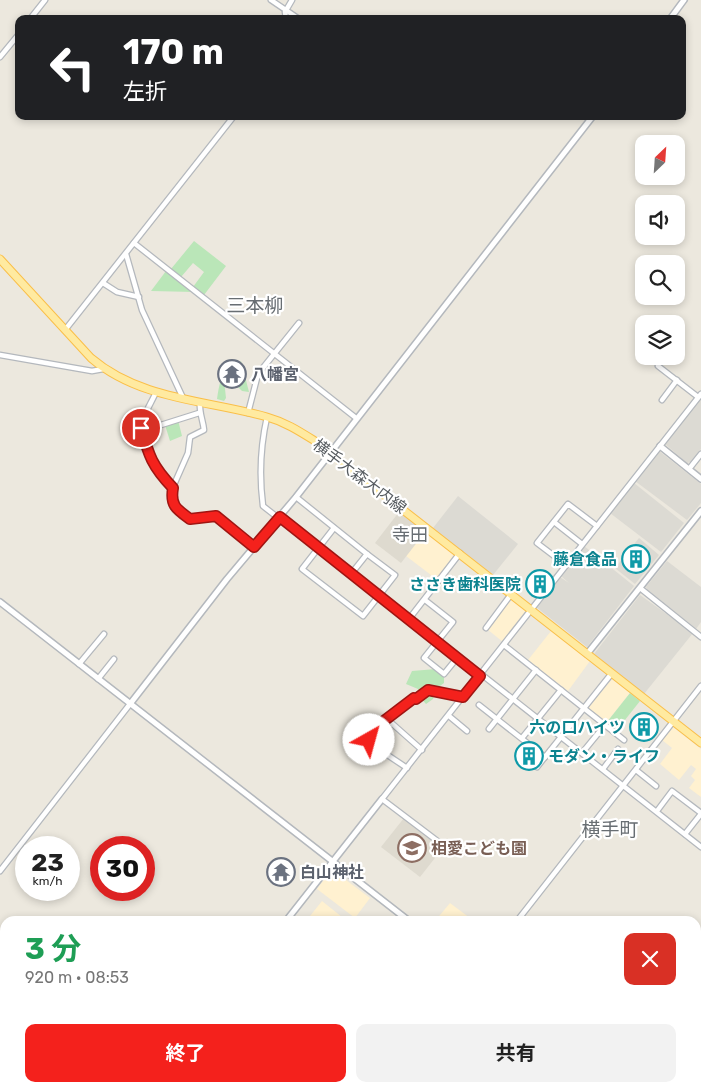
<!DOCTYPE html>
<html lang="ja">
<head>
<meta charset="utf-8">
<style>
	body { margin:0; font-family:Rubik,"Noto Sans JP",sans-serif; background:#f2f2f2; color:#222; height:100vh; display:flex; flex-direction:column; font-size:19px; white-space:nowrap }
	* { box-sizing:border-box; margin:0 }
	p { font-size:16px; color:#767676 }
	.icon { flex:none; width:28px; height:28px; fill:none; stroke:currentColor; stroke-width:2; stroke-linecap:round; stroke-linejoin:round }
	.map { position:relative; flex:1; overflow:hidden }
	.panel { position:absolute; left:0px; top:916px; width:701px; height:176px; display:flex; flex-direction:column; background:#fff; border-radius:15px 15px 0 0; box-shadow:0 2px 8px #0003 }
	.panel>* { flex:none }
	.hud { position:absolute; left:15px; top:15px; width:671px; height:105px; border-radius:10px; box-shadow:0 2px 8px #0003; background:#202124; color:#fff; overflow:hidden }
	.needle { width:32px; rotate:25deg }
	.fabs { position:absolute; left:635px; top:135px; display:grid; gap:10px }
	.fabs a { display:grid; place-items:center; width:50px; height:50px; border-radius:10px; background:#fff; box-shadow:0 2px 8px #0003; font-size:25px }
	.speed { position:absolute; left:15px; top:836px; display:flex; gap:10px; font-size:25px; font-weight:700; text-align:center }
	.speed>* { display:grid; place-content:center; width:65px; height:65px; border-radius:50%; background:#fff; box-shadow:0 2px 8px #0003; line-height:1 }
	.speed small { font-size:12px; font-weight:400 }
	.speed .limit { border:8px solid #d22; background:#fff; color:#111 }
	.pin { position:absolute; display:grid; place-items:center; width:42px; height:42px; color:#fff; margin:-21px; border:2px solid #fff; border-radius:50%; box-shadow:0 1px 5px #0007 }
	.me { position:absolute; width:55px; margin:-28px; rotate:38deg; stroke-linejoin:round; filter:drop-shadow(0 0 4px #0008) }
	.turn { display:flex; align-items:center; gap:18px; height:105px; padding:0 25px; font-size:22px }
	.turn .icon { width:65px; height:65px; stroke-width:2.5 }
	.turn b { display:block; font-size:35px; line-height:42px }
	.round { display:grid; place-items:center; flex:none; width:52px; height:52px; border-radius:10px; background:#f2f2f2 }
	.summary { display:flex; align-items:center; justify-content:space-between; height:85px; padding:0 25px }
	h1 { font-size:30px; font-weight:700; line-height:38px; color:#1e9e55 }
	.button { display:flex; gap:10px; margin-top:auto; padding:10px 25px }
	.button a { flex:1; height:58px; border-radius:10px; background:#f4211c; color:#fff; font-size:20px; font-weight:700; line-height:58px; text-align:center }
	.button a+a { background:#f2f2f2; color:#222 }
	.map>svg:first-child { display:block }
</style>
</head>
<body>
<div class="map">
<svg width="701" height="1092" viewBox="0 0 701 1092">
	<rect width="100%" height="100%" fill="#ece8de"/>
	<g fill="#fff1d0">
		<path d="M425,532l31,24 -24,31 -6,-4 5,-8 -25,-19z"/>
		<path d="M510,599l17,13 -24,30 -16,-13z"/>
		<path d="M551,631l39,30 -22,30 -40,-31z"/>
		<path d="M612,679l18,14 -23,29 -19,-14z"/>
		<path d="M673,727l28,22v48l-12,-9 6,-8 -4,-4 5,-7 -5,-4 -12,15 -19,-16 12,-16 -10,-8z"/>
		<path d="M329,873l9,1 32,24 -15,20 -38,-29z"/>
		<path d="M322,901l25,20h-41z"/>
		<path d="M450,903l24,18h-39z"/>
	</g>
	<g fill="#dcdad3">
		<path d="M701,397v52l-10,13 -4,1 -23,-20z"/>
		<path d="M659,451l42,33v19l-14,17 -52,-39z"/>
		<path d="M634,483l50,40 -23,29 -51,-39z"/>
		<path d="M458,496l60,48 -25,31 -60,-47z"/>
		<path d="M639,538l20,17 -24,29 -20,-16z"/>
		<path d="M584,546l50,40 -47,61 -51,-40 24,-30 9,6 -8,-7z"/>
		<path d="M667,561l34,26v35l-5,7 -49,-39 -1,-3z"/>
		<path d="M640,595l53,38 -49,61 -50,-40z"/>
	</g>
	<g fill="#dedacf">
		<path d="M399,512l26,20 -24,31 -26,-20z"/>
		<path d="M404,818l38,31 -22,28 -39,-30z"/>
	</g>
	<path fill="#fcd8d7" d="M391,1088h160l5,4h-168z"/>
	<g fill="#bae6b8">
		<path d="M194,241l32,25 -22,29 -11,-8 11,-15 -11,-9 -12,14 -10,-8z"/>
		<path d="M166,271l28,21 -43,-1z"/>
		<path d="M241,361l8,31 -7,-1 -7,-7 1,-18z"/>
		<path d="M232,362h2l-10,18 2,18 -2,3 -7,-2c2,-13 4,-28 15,-37z"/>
		<path d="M178,420l4,16 -12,5 -5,-16z"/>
		<path d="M436,669l8,8v6l-7,5 -4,11 -7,5 -8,-9v-6l-12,-5 6,-13z"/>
		<path d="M630,693l10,8 -23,29 -10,-8z"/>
		<path d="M280,860l6,4 5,10 -2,4 -8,2 -7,-7 -1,-11z"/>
	</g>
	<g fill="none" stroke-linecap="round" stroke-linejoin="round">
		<g stroke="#9bd9ff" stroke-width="8">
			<path d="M0,960l5,4"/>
			<path d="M163,1088l6,4"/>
		</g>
		<defs>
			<g id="minor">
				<path d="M271,0l28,19"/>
				<path d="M30,19l15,-19"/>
				<path d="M286,19l-1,-7 7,-12"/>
				<path d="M0,57l19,-23"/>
				<path d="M134,243l222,175"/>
				<path d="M126,254l16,56 41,88"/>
				<path d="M103,283l14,9 22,5"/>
				<path d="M65,330l169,-214"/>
				<path d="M0,355l92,16 11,-2"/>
				<path d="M658,366l40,31"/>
				<path d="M156,392c-4,10 -15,26 -15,37 2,24 16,43 32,58 -3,18 3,22 17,32l26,-3 37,31"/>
				<path d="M662,400l15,-20"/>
				<path d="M248,413l9,-35 5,-9 37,-46"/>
				<path d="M267,417c-7,31 -8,58 -4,89l217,170"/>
				<path d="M141,428l20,-3 38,-12"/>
				<path d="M689,469l12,-15"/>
				<path d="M173,487l15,-34 2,-16 14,-7c-1,-10 -5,-17 -4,-28"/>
				<path d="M296,497l71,57"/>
				<path d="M554,522l28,22"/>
				<path d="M334,528l-32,41 61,47 32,-41 -28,-21 -16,20"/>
				<path d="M566,565l-29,-22 31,-39 29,22"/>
				<path d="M640,588l61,49"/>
				<path d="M425,600l28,22 -29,36 20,16 13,-16"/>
				<path d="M409,619l51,-66"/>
				<path d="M486,628l26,-35"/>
				<path d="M504,645l120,95"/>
				<path d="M79,664l25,-30"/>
				<path d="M481,674l220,173"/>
				<path d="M98,679l16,-20"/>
				<path d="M479,705l66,52"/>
				<path d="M449,716l18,15"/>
				<path d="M387,719l35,31"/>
				<path d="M489,729l47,-59"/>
				<path d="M522,738l39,-48"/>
				<path d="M582,753l23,-28"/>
				<path d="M537,767l75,-94"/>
				<path d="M407,768l-36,-24 -2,-8 3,-6 56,-40 35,7"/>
				<path d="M603,769l15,-20"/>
				<path d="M636,770l20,16"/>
				<path d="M657,811l15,-20 29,22"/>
				<path d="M685,834l16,-20"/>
				<path d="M444,846l-62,-47 319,-405"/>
				<path d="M0,871l130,-167"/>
				<path d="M517,921l184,-235"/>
				<path d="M701,980v1"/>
				<path d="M696,1049l5,-6"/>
				<path d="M365,1088l6,4"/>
				<path d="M690,1088l6,4"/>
				<path d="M384,1092l4,-4"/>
				<path d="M663,1092l3,-4"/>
			</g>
			<g id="tertiary">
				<path d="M670,19l14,-19"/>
				<path d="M660,446l41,33"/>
				<path d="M0,602l409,319"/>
				<path d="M587,654l114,-143"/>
				<path d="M130,704l97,-125 69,-82 297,-381"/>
				<path d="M286,921l96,-122"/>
				<path d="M618,1088l6,4"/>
				<path d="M154,1092l2,-3"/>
			</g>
			<path id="primary" d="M0,259l91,99c49,42 116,42 176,59 18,5 32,14 48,24l386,302"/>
		</defs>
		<use href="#minor" stroke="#b4b8bd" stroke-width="7"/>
		<use href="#tertiary" stroke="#b4b8bd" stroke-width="8"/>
		<use href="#primary" stroke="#fabf49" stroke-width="9"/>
		<use href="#minor" stroke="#fff" stroke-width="4.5"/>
		<use href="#tertiary" stroke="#fff" stroke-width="5"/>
		<use href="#primary" stroke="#ffeaa0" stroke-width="7"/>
	</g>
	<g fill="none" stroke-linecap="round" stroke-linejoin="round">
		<defs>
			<path id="route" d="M141,428c8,28 11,38 32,60 -3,17 3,21 17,31l26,-3 38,31 26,-30 200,159 -17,21 -35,-7 -12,9 -2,-1 -42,32 -3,10"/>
		</defs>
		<use href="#route" stroke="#9f1512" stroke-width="12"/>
		<use href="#route" stroke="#f4211c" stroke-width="9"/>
	</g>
	<defs>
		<symbol id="temple-ring" viewBox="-11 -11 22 22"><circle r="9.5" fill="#fff" stroke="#6b7280" stroke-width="1.5"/><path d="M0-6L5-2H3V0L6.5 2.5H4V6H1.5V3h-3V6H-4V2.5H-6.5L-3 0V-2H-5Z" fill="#6b7280"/></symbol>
		<symbol id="building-ring" viewBox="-11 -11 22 22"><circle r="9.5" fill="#fff" stroke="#0f9aa8" stroke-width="1.5"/><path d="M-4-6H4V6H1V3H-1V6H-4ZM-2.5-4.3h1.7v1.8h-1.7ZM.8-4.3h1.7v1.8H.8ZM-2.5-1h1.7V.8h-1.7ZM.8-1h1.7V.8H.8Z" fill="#0f9aa8"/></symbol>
		<symbol id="school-ring" viewBox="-11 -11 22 22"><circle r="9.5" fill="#fff" stroke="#8d6e63" stroke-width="1.5"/><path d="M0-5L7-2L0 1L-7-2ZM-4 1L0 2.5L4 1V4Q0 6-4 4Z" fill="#8d6e63"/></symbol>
	</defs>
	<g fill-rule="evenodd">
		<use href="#temple-ring" x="216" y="358" width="32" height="32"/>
		<use href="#building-ring" x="620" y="543" width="32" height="32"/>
		<use href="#building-ring" x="524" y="568" width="32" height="32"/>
		<use href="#building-ring" x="628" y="711" width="32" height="32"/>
		<use href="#building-ring" x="513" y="740" width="32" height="32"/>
		<use href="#school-ring" x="396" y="832" width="32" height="32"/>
		<use href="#temple-ring" x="265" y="856" width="32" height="32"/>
	</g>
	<g text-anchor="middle" stroke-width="4.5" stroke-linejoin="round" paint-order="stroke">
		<g font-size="16" font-weight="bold" fill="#5b616d" stroke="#fff" text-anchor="start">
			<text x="251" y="380">八幡宮</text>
			<text x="300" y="878">白山神社</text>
		</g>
		<g font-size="16" fill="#575c61" stroke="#fff">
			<text transform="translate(360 476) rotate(37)" y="6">横手大森大内線</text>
		</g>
		<g font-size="16" font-weight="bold" fill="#0d838f" stroke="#fff" text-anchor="end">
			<text x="617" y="565">藤倉食品</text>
			<text x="521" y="590">ささき歯科医院</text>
			<text x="625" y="733">六の口ハイツ</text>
			<text x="548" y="762" text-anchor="start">モダン・ライフ</text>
		</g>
		<g font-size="16" font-weight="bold" fill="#785e54" stroke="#fff" text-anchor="start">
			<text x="431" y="854">相愛こども園</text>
		</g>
		<g font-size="18" fill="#686e73" stroke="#fff">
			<text x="410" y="541">寺田</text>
		</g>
		<g font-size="19" fill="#686e73" stroke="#fff">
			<text x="255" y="312">三本柳</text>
			<text x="610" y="836">横手町</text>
		</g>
	</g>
</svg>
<div class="fabs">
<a><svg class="needle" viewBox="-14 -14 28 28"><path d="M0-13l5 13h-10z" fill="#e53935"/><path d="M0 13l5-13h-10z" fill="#767676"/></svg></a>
<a><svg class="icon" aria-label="sound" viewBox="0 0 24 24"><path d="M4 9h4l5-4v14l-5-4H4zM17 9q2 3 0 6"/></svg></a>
<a><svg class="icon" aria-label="search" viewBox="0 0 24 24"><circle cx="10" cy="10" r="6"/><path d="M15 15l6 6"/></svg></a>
<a><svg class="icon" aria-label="layers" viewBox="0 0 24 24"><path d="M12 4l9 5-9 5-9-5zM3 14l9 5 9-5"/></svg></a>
</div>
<div class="speed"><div>23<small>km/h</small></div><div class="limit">30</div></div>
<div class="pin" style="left:141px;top:428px;background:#d93025"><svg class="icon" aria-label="arrive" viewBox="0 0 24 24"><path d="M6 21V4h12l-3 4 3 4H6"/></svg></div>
<svg class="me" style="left:369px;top:740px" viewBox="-20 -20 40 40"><circle r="19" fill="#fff"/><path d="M0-13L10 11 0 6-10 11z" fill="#f4211c"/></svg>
<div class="hud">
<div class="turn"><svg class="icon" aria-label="left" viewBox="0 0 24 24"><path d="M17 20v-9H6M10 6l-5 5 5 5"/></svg><div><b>170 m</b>左折</div></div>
</div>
<section class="panel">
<div class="summary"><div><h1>3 分</h1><p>920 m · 08:53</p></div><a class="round" style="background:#d93025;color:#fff"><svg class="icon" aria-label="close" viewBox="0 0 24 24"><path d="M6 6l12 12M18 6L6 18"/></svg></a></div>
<div class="button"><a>終了</a><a>共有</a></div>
</section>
</div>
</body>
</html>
